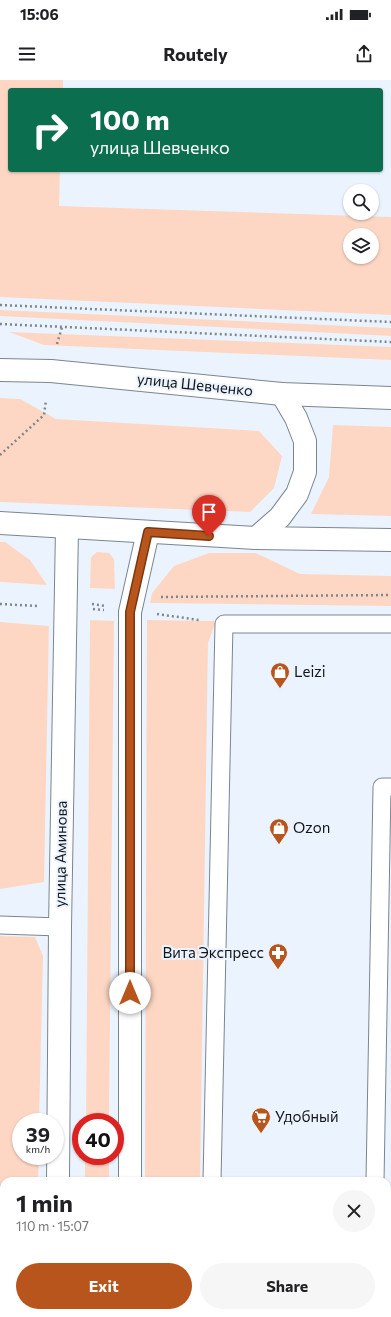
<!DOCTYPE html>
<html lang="en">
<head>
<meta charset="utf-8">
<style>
	body { margin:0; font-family:Commissioner,sans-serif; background:#f6f6f6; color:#202124; height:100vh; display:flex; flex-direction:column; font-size:15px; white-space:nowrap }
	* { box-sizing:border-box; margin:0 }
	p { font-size:13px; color:#757577 }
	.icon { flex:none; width:22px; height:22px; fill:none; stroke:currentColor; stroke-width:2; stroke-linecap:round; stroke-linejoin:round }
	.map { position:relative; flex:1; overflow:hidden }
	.sheet { position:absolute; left:0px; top:1097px; width:391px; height:140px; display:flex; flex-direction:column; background:#fff; border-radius:12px 12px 0 0; box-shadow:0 1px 3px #0004 }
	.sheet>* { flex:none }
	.top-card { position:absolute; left:8px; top:8px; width:375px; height:84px; border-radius:4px; box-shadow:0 1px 3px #0004; background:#0b6e4f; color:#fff; overflow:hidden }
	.tools { position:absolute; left:343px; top:104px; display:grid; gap:8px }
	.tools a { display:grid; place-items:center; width:36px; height:36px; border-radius:50%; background:#fff; box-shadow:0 1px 3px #0004; font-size:20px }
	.speed { position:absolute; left:12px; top:1033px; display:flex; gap:8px; font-size:20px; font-weight:700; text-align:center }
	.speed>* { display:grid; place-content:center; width:52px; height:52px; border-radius:50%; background:#fff; box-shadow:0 1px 3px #0004; line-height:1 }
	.speed small { font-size:10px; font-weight:400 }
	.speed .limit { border:6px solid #d22; background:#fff; color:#111 }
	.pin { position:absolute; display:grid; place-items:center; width:34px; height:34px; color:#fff; margin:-41px -17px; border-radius:50% 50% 50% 0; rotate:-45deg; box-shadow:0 0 4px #0007 }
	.pin .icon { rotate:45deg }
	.me { position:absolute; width:44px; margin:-22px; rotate:0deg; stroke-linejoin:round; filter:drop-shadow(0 0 3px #0008) }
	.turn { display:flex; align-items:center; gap:14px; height:84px; padding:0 16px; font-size:18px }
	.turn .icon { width:52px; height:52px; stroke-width:2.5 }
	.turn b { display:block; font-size:28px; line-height:34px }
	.round { display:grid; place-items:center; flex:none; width:42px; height:42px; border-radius:21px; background:#f6f6f6 }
	.head { display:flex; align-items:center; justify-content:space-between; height:68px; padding:0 16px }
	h1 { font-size:24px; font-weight:700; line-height:30px }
	.button { display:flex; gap:8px; margin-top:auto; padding:8px 16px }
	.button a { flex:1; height:46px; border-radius:24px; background:#b8551c; color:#fff; font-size:16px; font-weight:700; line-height:46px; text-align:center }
	.button a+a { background:#f6f6f6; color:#202124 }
	.status { display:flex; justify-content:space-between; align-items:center; height:28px; padding:0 20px; background:#fff; direction:ltr }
	.status svg { height:11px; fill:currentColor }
	header { display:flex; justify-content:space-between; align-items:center; height:52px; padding:0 16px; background:#fff; font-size:18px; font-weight:700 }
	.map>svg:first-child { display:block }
</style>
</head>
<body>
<div class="status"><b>15:06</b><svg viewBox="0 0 49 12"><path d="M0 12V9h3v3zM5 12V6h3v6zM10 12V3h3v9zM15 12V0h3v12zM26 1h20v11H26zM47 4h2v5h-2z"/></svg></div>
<header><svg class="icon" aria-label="menu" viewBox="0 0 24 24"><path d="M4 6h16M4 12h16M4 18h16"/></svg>Routely<svg class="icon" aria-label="share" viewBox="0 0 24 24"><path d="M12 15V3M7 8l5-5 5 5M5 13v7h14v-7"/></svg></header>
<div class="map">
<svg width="391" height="1237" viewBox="0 0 391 1237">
	<rect width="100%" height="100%" fill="#ebf4fe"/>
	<g fill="#fed7c4" fill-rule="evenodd">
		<path d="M0,0h63v10h-53v80h50l-1,36 332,11v98l-391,-18zM350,155h22v22h-22z"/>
		<path d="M0,230l391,18v8l-391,-20z"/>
		<path d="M9,252l382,15v13l-347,-15z"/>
		<path d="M0,318l20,1 36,20 203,12 23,25 -8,32 -24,24 -250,-10z"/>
		<path d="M333,345l58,2v89l-80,-2 18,-37z"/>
		<path d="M0,462h5l25,18 17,25 -47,-3z"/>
		<path d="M97,472l12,1 5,6 1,30 -25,-1 1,-31z"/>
		<path d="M209,473h47l44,21 91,2v30l-241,-3 2,-10 22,-27z"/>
		<path d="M90,540l24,1 -5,501h-23z"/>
		<path d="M147,540l69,1 -8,22 -8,538h-55z"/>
		<path d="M0,542l49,4 -5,256 -44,7z"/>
		<path d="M0,856l35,1 8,19 -4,166h-18v34h18l-1,25h-34v132h31v4h-35z"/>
		<rect x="85" y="1076" width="24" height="25"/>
	</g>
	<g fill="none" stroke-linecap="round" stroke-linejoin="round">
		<defs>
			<g id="lane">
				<path d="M0,845l60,2"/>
				<path d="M212,1101l12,-557h167"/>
				<path d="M375,1101l7,-394h9"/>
				<path d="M387,1164h4"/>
				<path d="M211,1237v-4"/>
				<path d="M372,1237v-4"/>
			</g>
			<g id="secondary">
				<path d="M58,1101l2,-254 7,-399"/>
				<path d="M130,1101v-569l18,-80"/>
				<path d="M57,1237v-4"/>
				<path d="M86,1237l9,-1 3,1"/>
				<path d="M130,1237v-4"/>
			</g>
			<g id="primary">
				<path d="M0,290l51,1 231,23 109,4"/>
				<path d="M0,443l256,15 135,2"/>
				<path d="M256,458l24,-21 17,-23 8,-22v-31l-9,-23 -14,-24"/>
			</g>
		</defs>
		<use href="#lane" stroke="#7b8590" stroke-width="19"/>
		<use href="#secondary" stroke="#7b8590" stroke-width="24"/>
		<use href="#primary" stroke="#7b8590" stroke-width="24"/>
		<g stroke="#7f868d" stroke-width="2.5" stroke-dasharray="2 3" stroke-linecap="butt">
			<path d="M0,225l391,17"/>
			<path d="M0,244l391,18"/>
			<path d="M57,264l5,-17"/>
			<path d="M0,375l44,-40 2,-15"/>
			<path d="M161,517l230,-2"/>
			<path d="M0,524l38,2"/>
			<path d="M92,524l13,2"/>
			<path d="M93,529l11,1"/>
			<path d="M157,534l42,6"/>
		</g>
		<use href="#lane" stroke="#fff" stroke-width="17"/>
		<use href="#secondary" stroke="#fff" stroke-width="22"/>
		<use href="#primary" stroke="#fff" stroke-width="22"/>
	</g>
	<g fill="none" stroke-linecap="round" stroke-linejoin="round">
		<defs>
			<path id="route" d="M130,913v-381l18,-80 61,4"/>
		</defs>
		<use href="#route" stroke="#783712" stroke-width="10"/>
		<use href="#route" stroke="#b8551c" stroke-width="7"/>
	</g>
	<defs>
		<symbol id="shop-pin" viewBox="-11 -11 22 30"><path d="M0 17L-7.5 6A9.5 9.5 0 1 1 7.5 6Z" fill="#b8551c" stroke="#ebf4fe"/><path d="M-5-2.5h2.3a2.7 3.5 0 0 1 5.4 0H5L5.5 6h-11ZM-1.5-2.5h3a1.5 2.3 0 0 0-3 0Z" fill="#fff"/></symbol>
		<symbol id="pharmacy-pin" viewBox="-11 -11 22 30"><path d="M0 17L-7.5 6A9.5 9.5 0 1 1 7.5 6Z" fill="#b8551c" stroke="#ebf4fe"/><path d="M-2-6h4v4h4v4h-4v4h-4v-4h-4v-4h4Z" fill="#fff"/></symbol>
		<symbol id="supermarket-pin" viewBox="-11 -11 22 30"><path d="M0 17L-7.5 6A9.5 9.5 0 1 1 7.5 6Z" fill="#b8551c" stroke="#ebf4fe"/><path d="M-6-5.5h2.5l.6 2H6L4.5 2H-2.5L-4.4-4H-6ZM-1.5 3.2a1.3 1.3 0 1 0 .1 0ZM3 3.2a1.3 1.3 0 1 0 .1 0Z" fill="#fff"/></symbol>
	</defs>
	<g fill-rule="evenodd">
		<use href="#shop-pin" x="269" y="581" width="22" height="30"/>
		<use href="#shop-pin" x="268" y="737" width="22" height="30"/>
		<use href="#pharmacy-pin" x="267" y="862" width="22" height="30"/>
		<use href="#supermarket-pin" x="250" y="1026" width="22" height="30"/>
	</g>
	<g text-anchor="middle" stroke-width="4" stroke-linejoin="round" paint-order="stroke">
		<g font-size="15" fill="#12161a" stroke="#ebf4fe">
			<text transform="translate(195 305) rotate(6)" y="5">улица Шевченко</text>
			<text transform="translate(61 774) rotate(-89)" y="5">улица Аминова</text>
		</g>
		<g font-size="15" fill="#12161a" stroke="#ebf4fe" text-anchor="start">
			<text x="294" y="597">Leizi</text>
			<text x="293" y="753">Ozon</text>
			<text x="264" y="878" text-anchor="end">Вита Экспресс</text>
			<text x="275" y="1042">Удобный</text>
		</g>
	</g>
</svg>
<div class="tools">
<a><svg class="icon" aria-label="search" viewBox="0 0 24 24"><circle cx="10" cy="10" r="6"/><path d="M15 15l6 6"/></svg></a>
<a><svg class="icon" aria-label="layers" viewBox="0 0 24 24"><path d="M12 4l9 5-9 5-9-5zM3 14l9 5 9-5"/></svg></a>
</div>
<div class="speed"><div>39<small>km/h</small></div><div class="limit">40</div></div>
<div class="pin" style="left:209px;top:456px;background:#d93025"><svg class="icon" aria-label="arrive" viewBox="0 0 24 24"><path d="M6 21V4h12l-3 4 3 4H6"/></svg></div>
<svg class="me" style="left:130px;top:913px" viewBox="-20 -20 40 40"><circle r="19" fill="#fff"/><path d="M0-13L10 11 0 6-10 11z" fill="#b8551c"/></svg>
<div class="top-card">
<div class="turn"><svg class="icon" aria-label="right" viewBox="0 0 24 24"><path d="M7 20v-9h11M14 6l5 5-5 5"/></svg><div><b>100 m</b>улица Шевченко</div></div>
</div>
<section class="sheet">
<div class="head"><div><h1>1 min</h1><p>110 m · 15:07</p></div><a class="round"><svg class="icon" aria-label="close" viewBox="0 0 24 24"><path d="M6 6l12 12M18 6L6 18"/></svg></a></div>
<div class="button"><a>Exit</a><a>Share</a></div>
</section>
</div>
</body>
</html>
